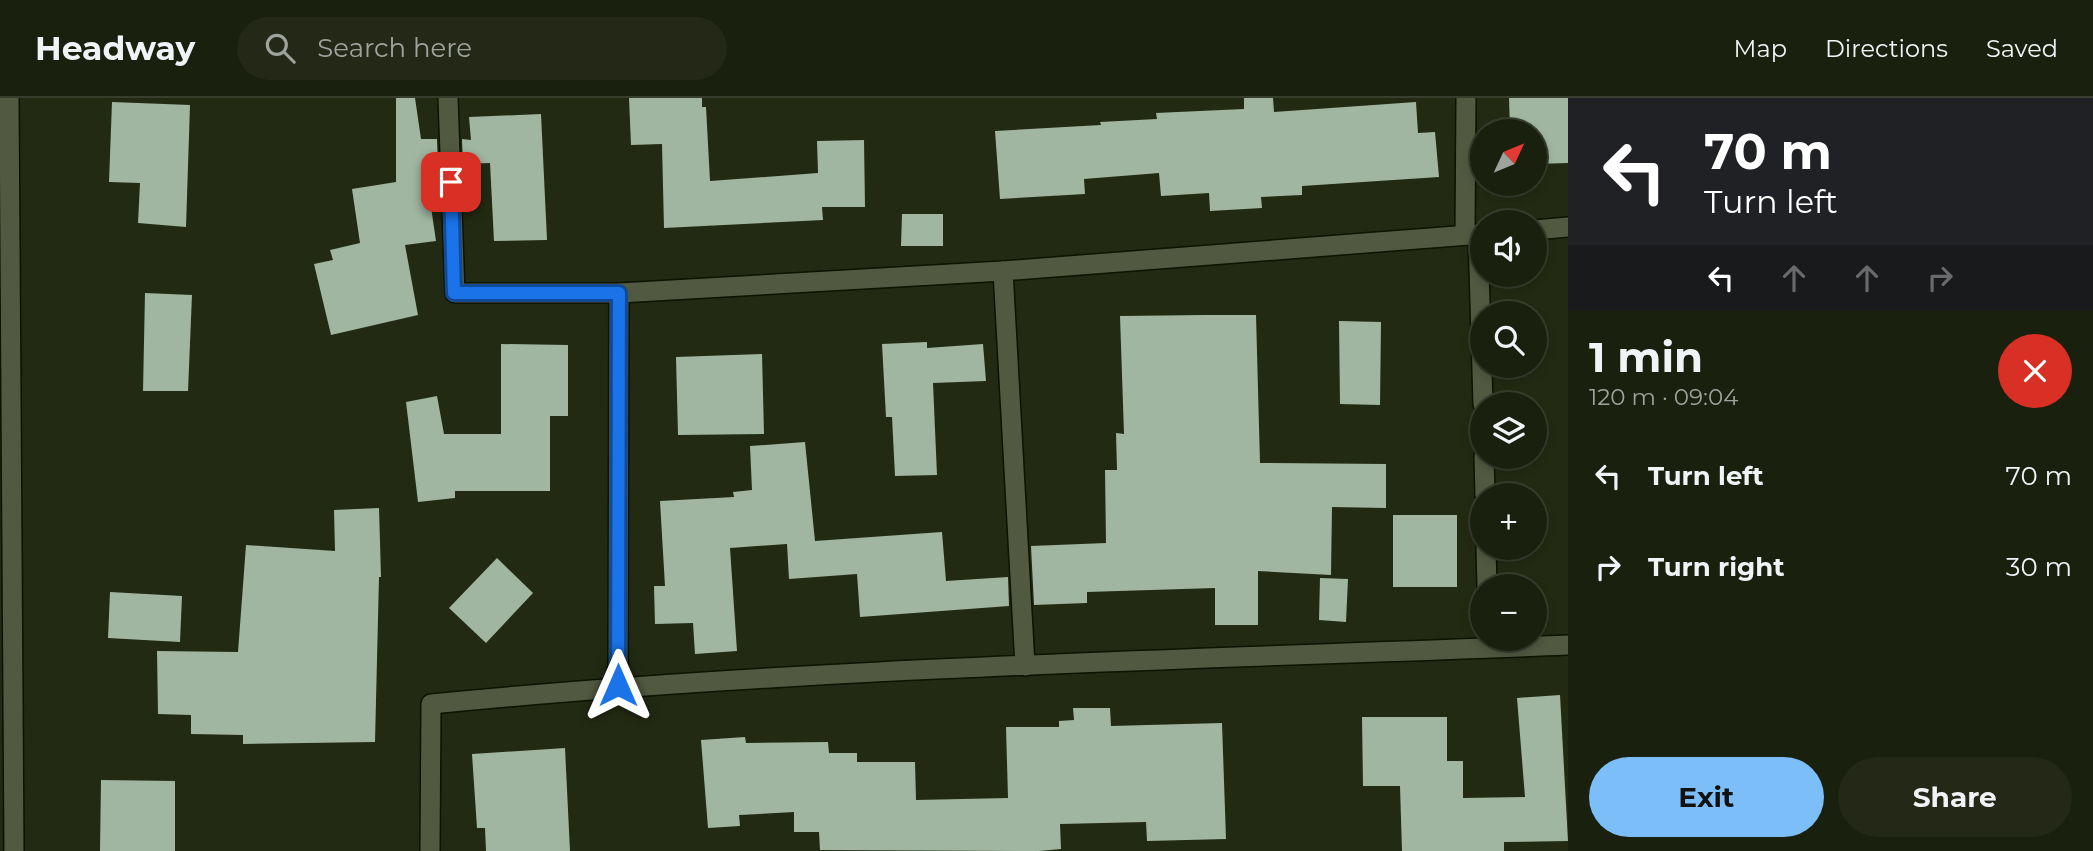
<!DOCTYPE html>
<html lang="en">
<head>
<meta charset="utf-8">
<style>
	body { margin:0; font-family:Montserrat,sans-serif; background:#232817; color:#f1f3f6; height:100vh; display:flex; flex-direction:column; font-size:26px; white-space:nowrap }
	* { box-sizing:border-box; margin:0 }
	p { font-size:23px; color:#9fa39e }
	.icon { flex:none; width:38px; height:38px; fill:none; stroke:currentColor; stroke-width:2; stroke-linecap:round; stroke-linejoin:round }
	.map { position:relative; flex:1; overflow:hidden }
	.panel { display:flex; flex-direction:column; background:#1a200e; width:525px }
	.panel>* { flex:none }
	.guide { background:#202124; color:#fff; overflow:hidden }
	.needle { width:46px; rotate:46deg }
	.buttons { position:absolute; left:1470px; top:21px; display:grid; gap:14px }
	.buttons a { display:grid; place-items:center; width:77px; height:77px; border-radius:50%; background:#1a200e; box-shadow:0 4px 10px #0003,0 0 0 2px #383e2e; font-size:35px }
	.pin { position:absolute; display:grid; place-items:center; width:60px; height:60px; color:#fff; margin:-30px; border-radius:14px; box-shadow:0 4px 10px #0006 }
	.me { position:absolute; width:77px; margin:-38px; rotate:0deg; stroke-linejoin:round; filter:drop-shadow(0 0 5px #0008) }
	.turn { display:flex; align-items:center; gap:24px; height:147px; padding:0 21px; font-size:32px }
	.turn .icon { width:91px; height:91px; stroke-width:2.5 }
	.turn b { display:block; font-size:49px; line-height:60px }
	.lanes { display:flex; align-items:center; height:66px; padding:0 21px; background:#0003; justify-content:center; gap:35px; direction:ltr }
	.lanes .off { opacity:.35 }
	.round { display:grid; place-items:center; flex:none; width:74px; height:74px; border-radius:37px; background:#232817 }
	.headline { display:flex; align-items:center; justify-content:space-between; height:119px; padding:0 21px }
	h1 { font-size:42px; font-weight:700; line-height:52px }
	.action { display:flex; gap:14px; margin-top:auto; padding:14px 21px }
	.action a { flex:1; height:80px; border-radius:42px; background:#7bbef8; color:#111; font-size:28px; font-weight:700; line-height:80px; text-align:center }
	.action a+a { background:#232817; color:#f1f3f6 }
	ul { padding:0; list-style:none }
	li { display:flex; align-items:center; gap:21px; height:91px; padding:0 21px }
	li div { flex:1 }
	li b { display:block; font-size:26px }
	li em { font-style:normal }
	header { display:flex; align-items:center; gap:42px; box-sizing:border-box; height:98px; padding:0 35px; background:#1a200e; border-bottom:2px solid #383e2e }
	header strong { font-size:33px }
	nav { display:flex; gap:38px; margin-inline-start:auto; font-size:24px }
	.search { width:490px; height:63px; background:#232817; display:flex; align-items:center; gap:18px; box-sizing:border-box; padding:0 24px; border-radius:38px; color:#9fa39e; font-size:26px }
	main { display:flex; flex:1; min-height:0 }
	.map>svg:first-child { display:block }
</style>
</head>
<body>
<header>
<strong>Headway</strong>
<div class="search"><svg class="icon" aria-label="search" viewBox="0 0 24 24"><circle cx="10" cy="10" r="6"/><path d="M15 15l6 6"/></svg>Search here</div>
<nav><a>Map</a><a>Directions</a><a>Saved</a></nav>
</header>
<main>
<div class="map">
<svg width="1568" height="753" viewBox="0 0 1568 753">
	<rect width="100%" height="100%" fill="#232a13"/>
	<g fill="#a0b6a1">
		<path d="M396,0h19l6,41h16l1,27h-13l11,75 -31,4 13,70 -87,20 -17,-71 19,-4 -3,-10 30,-7 -8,-54 44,-7z"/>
		<path d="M629,0h73v9h4l4,74 108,-8 -1,-32 47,-1 1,67h-43l1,13 -159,8 -2,-84 -31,1z"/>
		<path d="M1244,0h29l1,14 142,-10 2,31 17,-1 4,45 -137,9v9l-41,2 1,11 -52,3 -1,-18 -48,3 -2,-23 -75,6 1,15 -85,5 -5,-68 106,-6 -1,-3 57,-3 -1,-6 88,-4z"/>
		<path d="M1509,0h59v65l-33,1v-33l-25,-1z"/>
		<path d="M112,4l78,3 -4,122 -48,-4 2,-40 -31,-1z"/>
		<path d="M541,16l6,126 -53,1 -4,-78 -27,1 -1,-25 9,1 -2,-23z"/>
		<path d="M902,116h41v32h-42z"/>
		<path d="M145,195l47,2 -4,96h-45z"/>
		<path d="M1204,217h52l4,148 126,1v44l-54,-1 -1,68 -73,-4v54h-43v-37l-128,4v11l-53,2 -3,-59 75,-3 -1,-73h12l-1,-37 8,1 -4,-118z"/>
		<path d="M1339,223l42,1 -1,83 -40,-1z"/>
		<path d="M927,244v6l56,-4 3,37 -53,2 4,92 -42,1 -3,-59h-6l-4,-73z"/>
		<path d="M501,246l67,1v71h-18v75h-95v7l-37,4 -12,-100 31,-6 7,38h57z"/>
		<path d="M762,256l2,80 -86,1 -2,-78z"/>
		<path d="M805,344l10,99 127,-9 4,49 62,-4 1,29 -149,11 -3,-43 -68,5 -2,-35 -57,4 7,103 -42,3 -2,-31 -38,1 -1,-38h11l-5,-85 74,-4 -1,-5 19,-2 -2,-44z"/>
		<path d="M379,410l2,69h-2l-4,165 -132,2v-9l-52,-1v-19l-33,-1 -1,-63 81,1 8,-107 89,6 -1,-41z"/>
		<rect x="1393" y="417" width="64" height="72"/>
		<path d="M497,460l36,35 -47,50 -37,-35z"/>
		<path d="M1320,480l28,1 -2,43 -27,-2z"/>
		<path d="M110,494l72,4 -2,46 -72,-4z"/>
		<path d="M1560,597l8,146 -64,1v9h-102l-2,-65h-37l-1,-69h85v44h16v37l62,-1 -8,-99z"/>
		<path d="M1073,610h37l1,18 111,-3 4,116 -79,2 -1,-19 -86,2 1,25 -22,2 -219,-1 -1,-18h-25v-20l-55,3 1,11 -32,2 -7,-88 44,-3 1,6 82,-1 1,11h28v9h58l1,38 92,-2 -2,-71h53v-6l15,-1z"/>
		<path d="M565,650l5,103h-84l-1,-23h-8l-5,-74z"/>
		<path d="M101,682l74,1v70h-75z"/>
	</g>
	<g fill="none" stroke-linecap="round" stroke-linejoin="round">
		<defs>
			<g id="minor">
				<path d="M9,0l5,753"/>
				<path d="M448,0l7,195h164l-1,393"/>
				<path d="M1535,132l33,-3"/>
				<path d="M1478,136l5,170"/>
				<path d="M1465,137l1,-137"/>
				<path d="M1003,173l22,395"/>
				<path d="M619,195l384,-22 479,-37"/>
				<path d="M1484,359l1,38"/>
				<path d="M1486,450l1,38"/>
				<path d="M430,753l1,-147c378,-37 758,-44 1137,-59"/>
			</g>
		</defs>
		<use href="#minor" stroke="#0d1201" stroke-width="22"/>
		<use href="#minor" stroke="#525941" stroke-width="19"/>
	</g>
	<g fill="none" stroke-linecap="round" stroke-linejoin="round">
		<defs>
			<path id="route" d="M451,84l3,111h165l-1,392"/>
		</defs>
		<use href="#route" stroke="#114b97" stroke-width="18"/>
		<use href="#route" stroke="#1a73e8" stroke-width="12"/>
	</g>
</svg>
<div class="buttons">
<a><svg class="needle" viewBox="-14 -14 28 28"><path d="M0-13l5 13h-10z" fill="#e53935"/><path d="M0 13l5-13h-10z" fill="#9fa39e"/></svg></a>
<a><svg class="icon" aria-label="sound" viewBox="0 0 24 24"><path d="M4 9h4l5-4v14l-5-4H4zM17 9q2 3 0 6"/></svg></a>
<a><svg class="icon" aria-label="search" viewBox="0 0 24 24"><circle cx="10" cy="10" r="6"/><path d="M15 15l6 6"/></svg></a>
<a><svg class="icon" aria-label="layers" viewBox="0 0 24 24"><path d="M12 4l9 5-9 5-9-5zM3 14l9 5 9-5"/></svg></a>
<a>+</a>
<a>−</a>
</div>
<div class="pin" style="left:451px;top:84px;background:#d93025"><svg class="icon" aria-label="arrive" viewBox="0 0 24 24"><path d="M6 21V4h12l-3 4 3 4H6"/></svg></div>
<svg class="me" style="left:618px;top:587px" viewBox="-20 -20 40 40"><path d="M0-17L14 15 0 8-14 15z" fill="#1a73e8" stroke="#fff" stroke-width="4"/></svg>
</div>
<section class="panel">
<div class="guide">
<div class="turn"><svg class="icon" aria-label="left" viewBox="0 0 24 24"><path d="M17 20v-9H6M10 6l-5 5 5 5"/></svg><div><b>70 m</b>Turn left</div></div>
<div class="lanes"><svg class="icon" aria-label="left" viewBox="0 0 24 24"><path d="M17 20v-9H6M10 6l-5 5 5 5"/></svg><svg class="icon off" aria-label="ahead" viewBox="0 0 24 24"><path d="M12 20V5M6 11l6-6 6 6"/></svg><svg class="icon off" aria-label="ahead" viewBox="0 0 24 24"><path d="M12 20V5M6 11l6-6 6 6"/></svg><svg class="icon off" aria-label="right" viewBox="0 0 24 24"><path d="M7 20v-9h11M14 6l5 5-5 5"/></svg></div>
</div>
<div class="headline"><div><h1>1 min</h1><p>120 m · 09:04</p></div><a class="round" style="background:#d93025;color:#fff"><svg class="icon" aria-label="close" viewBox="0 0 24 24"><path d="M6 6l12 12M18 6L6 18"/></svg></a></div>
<ul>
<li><svg class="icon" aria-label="left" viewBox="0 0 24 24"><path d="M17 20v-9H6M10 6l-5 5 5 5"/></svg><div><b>Turn left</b></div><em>70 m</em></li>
<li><svg class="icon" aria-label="right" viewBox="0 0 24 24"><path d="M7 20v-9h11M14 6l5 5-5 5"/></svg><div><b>Turn right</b></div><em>30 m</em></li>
</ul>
<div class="action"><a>Exit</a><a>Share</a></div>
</section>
</main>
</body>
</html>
